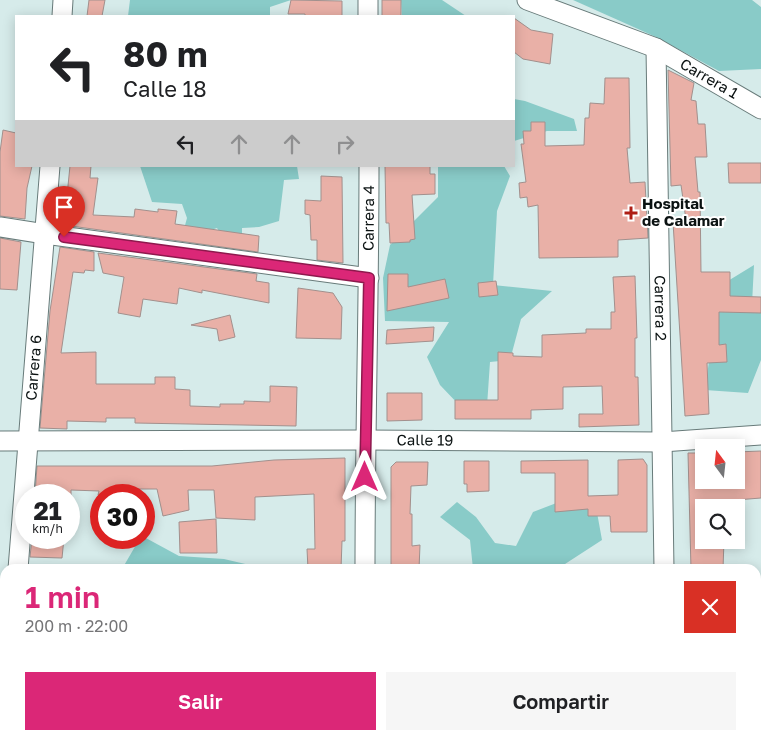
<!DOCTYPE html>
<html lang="es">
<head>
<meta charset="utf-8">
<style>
	body { margin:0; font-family:"Golos Text",sans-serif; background:#f6f6f6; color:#202124; height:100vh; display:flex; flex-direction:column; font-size:19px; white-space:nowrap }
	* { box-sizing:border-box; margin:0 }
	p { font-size:16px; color:#757577 }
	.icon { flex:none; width:28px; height:28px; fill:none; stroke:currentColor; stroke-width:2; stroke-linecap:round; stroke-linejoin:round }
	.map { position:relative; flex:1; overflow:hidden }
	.side { position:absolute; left:0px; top:564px; width:761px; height:176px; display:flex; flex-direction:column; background:#fff; border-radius:15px 15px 0 0; box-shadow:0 2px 12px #0003 }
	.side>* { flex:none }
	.banner { position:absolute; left:15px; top:15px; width:500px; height:152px; border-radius:0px; box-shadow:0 2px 12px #0003; background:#fff; color:#202124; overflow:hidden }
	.needle { width:32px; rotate:345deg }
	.controls { position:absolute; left:695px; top:439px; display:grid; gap:10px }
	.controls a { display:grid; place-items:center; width:50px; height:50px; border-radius:0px; background:#fff; box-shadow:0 2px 12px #0003; font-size:25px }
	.speed { position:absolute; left:15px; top:484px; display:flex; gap:10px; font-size:25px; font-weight:700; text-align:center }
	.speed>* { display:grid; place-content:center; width:65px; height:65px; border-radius:50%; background:#fff; box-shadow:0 2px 12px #0003; line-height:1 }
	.speed small { font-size:12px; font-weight:400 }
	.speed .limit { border:8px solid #d22; background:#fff; color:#111 }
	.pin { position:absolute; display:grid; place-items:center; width:42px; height:42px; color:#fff; margin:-51px -21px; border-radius:50% 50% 50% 0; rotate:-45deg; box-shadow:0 0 5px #0007 }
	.pin .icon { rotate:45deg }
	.me { position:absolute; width:55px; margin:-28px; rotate:0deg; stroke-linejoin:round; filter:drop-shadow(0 0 4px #0008) }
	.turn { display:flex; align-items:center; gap:18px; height:105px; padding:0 25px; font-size:22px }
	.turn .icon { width:65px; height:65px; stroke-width:2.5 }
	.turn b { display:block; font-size:35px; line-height:42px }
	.lanes { display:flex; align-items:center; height:48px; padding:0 25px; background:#0003; justify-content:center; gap:25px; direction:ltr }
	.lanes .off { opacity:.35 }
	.round { display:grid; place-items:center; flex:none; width:52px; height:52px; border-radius:0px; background:#f6f6f6 }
	.head { display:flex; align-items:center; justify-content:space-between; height:85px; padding:0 25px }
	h1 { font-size:30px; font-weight:600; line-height:38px; color:#db2777 }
	.primary-button { display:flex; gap:10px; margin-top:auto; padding:10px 25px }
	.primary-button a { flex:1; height:58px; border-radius:0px; background:#db2777; color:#fff; font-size:20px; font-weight:600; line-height:58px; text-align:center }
	.primary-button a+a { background:#f6f6f6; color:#202124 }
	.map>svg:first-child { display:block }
</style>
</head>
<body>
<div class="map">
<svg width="761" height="739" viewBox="0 0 761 739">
	<rect width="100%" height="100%" fill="#d6ebea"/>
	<g fill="#89cbc8">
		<path d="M130,0h161l-21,7v9h-142z"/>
		<path d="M401,0h41l24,16h-64z"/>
		<path d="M573,0h179l9,7v62l-42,2 -63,-34z"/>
		<path d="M514,99l11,2 49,18 3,12h-30l-33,10z"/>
		<path d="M140,166h157l2,13 -15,1 -5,41 -20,6 -17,1v15l-18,-3 -7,-12 -36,12 6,-22 -5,-14 -30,-2z"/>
		<path d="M438,166h66l6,10 -13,35 -4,74 59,6 -31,28 -11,41 -20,2 -3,44 -26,1 -21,-22 -13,-28 22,-35 -64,-1 -2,-43 7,-33 48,-48z"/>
		<path d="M754,265l-2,39 9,-1v57l-13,33 -43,-3 5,-36 -5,-59z"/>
		<path d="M457,502l19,15 19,26 21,3 17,-34 26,-10 37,5 6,33 -37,24 -4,5h-88l-3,-29 -30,-23z"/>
		<path d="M144,537l35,19 45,3 42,10h-144l18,-31z"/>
	</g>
	<g fill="#e9b0a7" stroke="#a2908d">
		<path d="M89,0h16l-3,16h-15z"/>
		<path d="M291,0l51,1v15h-37v-2h-17z"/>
		<rect x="382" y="0" width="19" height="16"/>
		<path d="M514,18l17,12 22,4 -3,30 -27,-5 -9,-7z"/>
		<path d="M668,70l26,13 -3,17 5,1 2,23h7l2,33h-12l3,35h2l1,80h29v24l31,1v16l-42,-1v33l7,-1 1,18 -20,1 2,51 -24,2 -12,-194 13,-2 -5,-35 -10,1z"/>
		<path d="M605,78h24l1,70h-3l3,35 15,-1 3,56 -30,2v17l-79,1 -1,-53 -10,2 -1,-10 -7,1 -1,-15 7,-1 -5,-38h3l-1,-13h8v-9h14v24l39,-1 1,-27h4l1,-15 14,1z"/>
		<path d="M3,130l13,3v33h16l-5,22 -2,31 -25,-3v-64z"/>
		<path d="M728,163h33v20h-32z"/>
		<path d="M70,166h21l-1,12h8l-5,37 41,2 1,-8 23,3v-3l19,2 -2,13 84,12 -1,16 -194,-27z"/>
		<path d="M385,166h45v8h5v20l-23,1 3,44 -5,1v2l-20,1 -1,-20h-3z"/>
		<path d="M321,176l21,1 1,86 -26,-3v-20h-6l-1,-25 -5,-1v-14l16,1z"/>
		<path d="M0,238l21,4 -4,48 -17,-1z"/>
		<path d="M60,247l34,5v19l-9,-1 -1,3 -11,-1 -12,81 35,-1v32h59v-7h20v12l15,1v16l30,1v-3h24v-3l26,1v-16l27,1 -1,39 -161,-3v-5h-29v4l-39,-1v8l-27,-1 10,-117z"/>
		<path d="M98,253l159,21 -1,7 13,2v20l-67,-13v3l-23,-5 -2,16 -34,-5 -3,18 -22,-4 6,-36 -21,-4z"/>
		<path d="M388,274h20v13l37,-8 4,19 -62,13z"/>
		<path d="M635,276l2,62h-2v39h3l1,48 -60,2v-13h24l-1,-28 -39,1v22l-32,1v9h-76v-19h43v-48l15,1v3l29,1v-22l44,-2v-4h25v-17h4l-2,-35z"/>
		<path d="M496,281l2,14 -19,2 -1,-14z"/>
		<path d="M298,288l35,5 9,14 -1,32 -45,-1z"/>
		<path d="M230,315l5,22 -16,4 -2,-12 -26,-4z"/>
		<path d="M434,327l-1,14 -47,3 1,-14z"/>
		<path d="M387,393h35v27l-35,1z"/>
		<path d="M761,451v47l-38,3v7h-19v32h20l-1,29h-32l-3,-116h16v27h32v-28z"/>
		<path d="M345,458v83h-3l-1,28h-33l-1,-20h8l-1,-55 -59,3v23l-39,-2 -2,-28h-26l1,20 -26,6 -6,-27h-45v6h-14l1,-4 -28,-1v5h-36l2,-29h175l62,-6z"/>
		<path d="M643,459l4,6v67h-36l-1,-16h-22v-7l-33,3v-39h-34v-12l67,-1v36l30,-1v-35z"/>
		<path d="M464,461h25v30l-22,1v-8h-3z"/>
		<path d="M396,462h32l-1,23 -16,1 -1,28h2v32l8,-1 -1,24h-28v-102z"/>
		<path d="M216,519l1,34h-37l-1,-31z"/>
		<path d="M32,538h32l-2,20 -32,-1z"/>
	</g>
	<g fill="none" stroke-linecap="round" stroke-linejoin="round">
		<defs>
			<g id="minor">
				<path d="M368,0v16"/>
				<path id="s1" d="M527,0l129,48 105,61"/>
				<path d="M62,16l1,-16"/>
				<path id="s2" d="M656,48l8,521"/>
				<path d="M0,227l45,7 324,44"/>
				<path id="s3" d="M0,441l365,-1 297,2 99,-7"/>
				<path id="s4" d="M18,569l32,-403"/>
				<path id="s5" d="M365,569c0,-134 4,-269 4,-403"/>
				<path d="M756,715h5"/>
				<path d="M366,735v4"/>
				<path d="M668,735v4"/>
				<path d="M4,739l1,-9"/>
			</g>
		</defs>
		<use href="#minor" stroke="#687b7a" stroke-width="21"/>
		<use href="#minor" stroke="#fff" stroke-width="19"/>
	</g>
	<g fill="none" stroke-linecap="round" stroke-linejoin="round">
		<defs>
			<path id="route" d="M64,237l305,41 -4,199"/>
		</defs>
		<use href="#route" stroke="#8e194d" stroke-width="12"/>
		<use href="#route" stroke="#db2777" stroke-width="9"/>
	</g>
	<path fill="#ae1e15" stroke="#fff" stroke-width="2" d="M628.5 205.5h5v5h5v5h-5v5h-5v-5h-5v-5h5z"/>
	<g text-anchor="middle" stroke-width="4" stroke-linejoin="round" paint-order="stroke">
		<g font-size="15" fill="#0b1212" stroke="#fff">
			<text dy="5" stroke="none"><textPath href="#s1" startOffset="199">Carrera 1</textPath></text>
			<text dy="5" stroke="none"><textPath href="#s5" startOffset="351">Carrera 4</textPath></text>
			<text dy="5" stroke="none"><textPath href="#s2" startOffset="260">Carrera 2</textPath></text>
			<text dy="5" stroke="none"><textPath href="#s4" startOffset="202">Carrera 6</textPath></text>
			<text dy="5" stroke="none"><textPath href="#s3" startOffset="425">Calle 19</textPath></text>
		</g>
		<g font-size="15" font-weight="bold" fill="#0b1212" stroke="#fff" text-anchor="start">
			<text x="642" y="209">Hospital<tspan x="642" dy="17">de Calamar</tspan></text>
		</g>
	</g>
</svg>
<div class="controls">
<a><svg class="needle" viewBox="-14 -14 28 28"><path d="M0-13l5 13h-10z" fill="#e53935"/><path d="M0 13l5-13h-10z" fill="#757577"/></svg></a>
<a><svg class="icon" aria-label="search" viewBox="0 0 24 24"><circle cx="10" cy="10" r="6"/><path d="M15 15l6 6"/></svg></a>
</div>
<div class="speed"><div>21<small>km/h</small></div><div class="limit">30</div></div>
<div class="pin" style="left:64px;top:237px;background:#d93025"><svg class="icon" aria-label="arrive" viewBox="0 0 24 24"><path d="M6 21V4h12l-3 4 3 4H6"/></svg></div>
<svg class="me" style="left:365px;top:477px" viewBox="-20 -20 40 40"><path d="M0-17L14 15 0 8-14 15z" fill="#db2777" stroke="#fff" stroke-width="4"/></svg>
<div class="banner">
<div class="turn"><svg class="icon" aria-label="left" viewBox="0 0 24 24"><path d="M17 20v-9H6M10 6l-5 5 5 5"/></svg><div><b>80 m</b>Calle 18</div></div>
<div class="lanes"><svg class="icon" aria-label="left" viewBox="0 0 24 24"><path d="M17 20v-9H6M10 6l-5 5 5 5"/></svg><svg class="icon off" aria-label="ahead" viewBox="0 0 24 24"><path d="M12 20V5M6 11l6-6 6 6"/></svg><svg class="icon off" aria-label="ahead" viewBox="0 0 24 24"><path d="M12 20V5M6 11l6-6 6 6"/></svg><svg class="icon off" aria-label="right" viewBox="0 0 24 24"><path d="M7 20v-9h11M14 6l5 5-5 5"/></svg></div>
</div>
<section class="side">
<div class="head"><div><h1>1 min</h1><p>200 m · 22:00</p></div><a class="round" style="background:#d93025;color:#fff"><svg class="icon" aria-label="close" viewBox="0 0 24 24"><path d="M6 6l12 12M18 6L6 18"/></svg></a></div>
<div class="primary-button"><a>Salir</a><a>Compartir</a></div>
</section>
</div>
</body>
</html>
